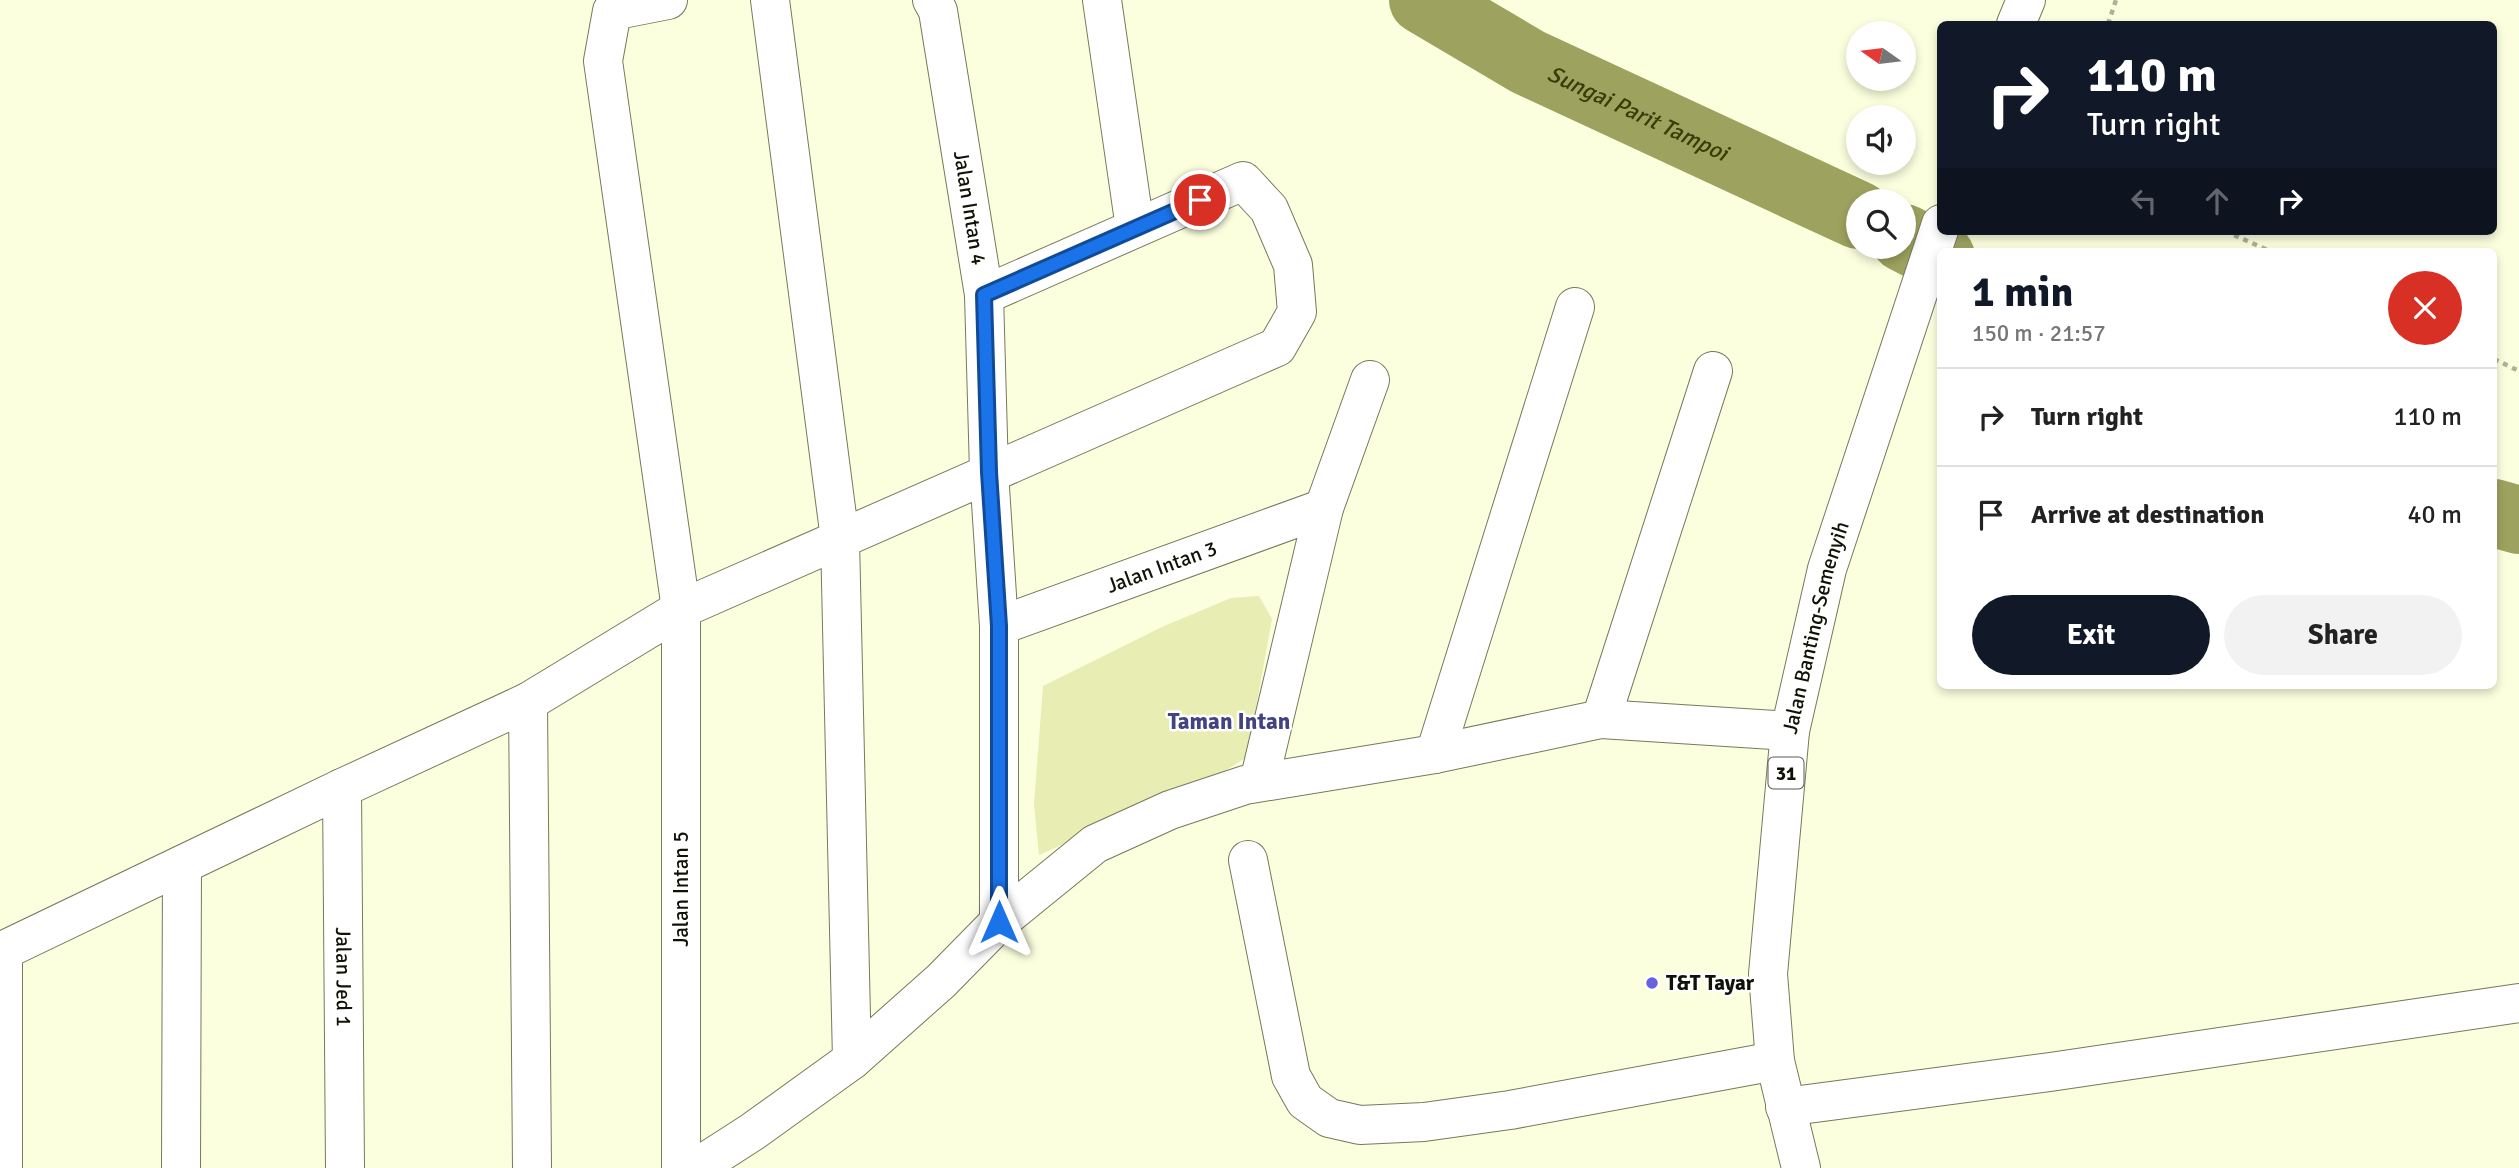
<!DOCTYPE html>
<html lang="en">
<head>
<meta charset="utf-8">
<style>
	body { margin:0; font-family:Signika,sans-serif; background:#f2f2f2; color:#222; height:100vh; display:flex; flex-direction:column; font-size:26px; white-space:nowrap }
	* { box-sizing:border-box; margin:0 }
	p { font-size:23px; color:#767676 }
	.icon { flex:none; width:38px; height:38px; fill:none; stroke:currentColor; stroke-width:2; stroke-linecap:round; stroke-linejoin:round }
	.map { position:relative; flex:1; overflow:hidden }
	.side { position:absolute; left:1937px; top:248px; width:560px; height:441px; display:flex; flex-direction:column; background:#fff; border-radius:10px; box-shadow:0 4px 10px #0003 }
	.side>* { flex:none }
	.banner { position:absolute; left:1937px; top:21px; width:560px; height:214px; border-radius:10px; box-shadow:0 4px 10px #0003; background:#111827; color:#fff; overflow:hidden }
	.needle { width:46px; rotate:284deg }
	.fabs { position:absolute; left:1846px; top:21px; display:grid; gap:14px }
	.fabs a { display:grid; place-items:center; width:70px; height:70px; border-radius:50%; background:#fff; box-shadow:0 4px 10px #0003; font-size:35px }
	.pin { position:absolute; display:grid; place-items:center; width:60px; height:60px; color:#fff; margin:-30px; border:4px solid #fff; border-radius:50%; box-shadow:0 2px 7px #0007 }
	.me { position:absolute; width:77px; margin:-38px; rotate:0deg; stroke-linejoin:round; filter:drop-shadow(0 0 5px #0008) }
	.turn { display:flex; align-items:center; gap:24px; height:147px; padding:0 35px; font-size:32px }
	.turn .icon { width:91px; height:91px; stroke-width:2.5 }
	.turn b { display:block; font-size:49px; line-height:60px }
	.lanes { display:flex; align-items:center; height:66px; padding:0 35px; background:#0003; justify-content:center; gap:35px; direction:ltr }
	.lanes .off { opacity:.35 }
	.round { display:grid; place-items:center; flex:none; width:74px; height:74px; border-radius:37px; background:#f2f2f2 }
	.head { display:flex; align-items:center; justify-content:space-between; height:119px; padding:0 35px }
	h1 { font-size:42px; font-weight:700; line-height:52px; color:#111827 }
	.primary-button { display:flex; gap:14px; margin-top:auto; padding:14px 35px }
	.primary-button a { flex:1; height:80px; border-radius:42px; background:#111827; color:#fff; font-size:28px; font-weight:700; line-height:80px; text-align:center }
	.primary-button a+a { background:#f2f2f2; color:#222 }
	ul { padding:0; list-style:none }
	li { display:flex; align-items:center; gap:21px; height:98px; padding:0 35px; border-top:2px solid #e0e0e0 }
	li div { flex:1 }
	li b { display:block; font-size:26px }
	li em { font-style:normal }
	.map>svg:first-child { display:block }
</style>
</head>
<body>
<div class="map">
<svg width="2519" height="1168" viewBox="0 0 2519 1168">
	<rect width="100%" height="100%" fill="#fbffde"/>
	<path fill="#e8edb4" d="M1259,596l13,23 -25,138 -27,17 -181,81 -5,-51 9,-118 119,-59 69,-29z"/>
	<g fill="none" stroke-linecap="round" stroke-linejoin="round">
		<g stroke="#9da25f" stroke-width="68">
			<path id="s1" d="M1423,0l105,62 330,153"/>
			<path d="M1904,238l37,19"/>
			<path d="M2494,513l25,7"/>
		</g>
		<defs>
			<g id="minor">
				<path d="M668,0l-56,11 -9,50 78,548v559"/>
				<path d="M770,0l70,539 12,521"/>
				<path id="s2" d="M932,0l6,11 46,284 5,177 10,154v296"/>
				<path d="M1102,0l33,228"/>
				<path id="s3" d="M999,626l325,-118"/>
				<path d="M528,702l4,466"/>
				<path d="M1601,719l112,-348"/>
				<path d="M1435,754l140,-447"/>
				<path d="M1259,782l65,-274 46,-128"/>
				<path id="s4" d="M342,788l3,380"/>
				<path d="M1248,860l43,216 14,25 24,17 31,7 64,-3 86,-12 265,-49"/>
				<path d="M3,951v217"/>
				<path d="M0,952l342,-164 186,-86 153,-93 596,-262 20,-35 -4,-47 -24,-56 -26,-28 -259,114"/>
				<path d="M1785,1107l265,-35 469,-69"/>
				<path d="M181,1168l1,-303"/>
				<path d="M696,1168l56,-36 100,-72 89,-79 58,-59 96,-78 75,-34 75,-25 190,-31 166,-35 189,12"/>
			</g>
			<g id="major">
				<path d="M2016,24l10,-24"/>
				<path id="s5" d="M1801,1168l-26,-107 -7,-87 22,-243 37,-162 114,-345"/>
			</g>
		</defs>
		<use href="#minor" stroke="#76795c" stroke-width="40"/>
		<use href="#major" stroke="#76795c" stroke-width="40"/>
		<g stroke="#aeb197" stroke-width="4.5" stroke-dasharray="5 5" stroke-linecap="butt">
			<path d="M2108,24l8,-24"/>
			<path d="M2225,231l47,21"/>
			<path d="M2494,359l25,12"/>
		</g>
		<use href="#minor" stroke="#fff" stroke-width="38"/>
		<use href="#major" stroke="#fff" stroke-width="38"/>
	</g>
	<g fill="none" stroke-linecap="round" stroke-linejoin="round">
		<defs>
			<path id="route" d="M999,922v-296l-10,-154 -5,-177 216,-95"/>
		</defs>
		<use href="#route" stroke="#114b97" stroke-width="18"/>
		<use href="#route" stroke="#1a73e8" stroke-width="12"/>
	</g>
	<circle fill="#6763dd" stroke="#fff" stroke-width="2.5" cx="1652" cy="983" r="7"/>
	<g text-anchor="middle" stroke-width="5" stroke-linejoin="round" paint-order="stroke">
		<rect fill="#fff" stroke="#585951" stroke-width="2" x="1768.5" y="757.5" width="35" height="31" rx="5"/>
		<g font-size="19" font-weight="bold" fill="#111207">
			<text x="1786" y="780">31</text>
		</g>
		<g font-size="21" fill="#111207" stroke="#fff">
			<text dy="7" stroke="none"><textPath href="#s2" startOffset="212">Jalan Intan 4</textPath></text>
			<text dy="7" stroke="none"><textPath href="#s3" startOffset="173">Jalan Intan 3</textPath></text>
			<text dy="7" stroke="none"><textPath href="#s5" startOffset="548">Jalan Banting-Semenyih</textPath></text>
			<text transform="translate(681 889) rotate(-90)" y="7">Jalan Intan 5</text>
			<text dy="7" stroke="none"><textPath href="#s4" startOffset="189">Jalan Jed 1</textPath></text>
		</g>
		<g font-size="21" font-weight="bold" fill="#111207" stroke="#fff" text-anchor="start">
			<text x="1666" y="990">T&amp;T Tayar</text>
		</g>
		<g font-size="23" font-style="italic" fill="#3a3c06" stroke="#fff">
			<text dy="8" stroke="none"><textPath href="#s1" startOffset="243">Sungai Parit Tampoi</textPath></text>
		</g>
		<g font-size="23" font-weight="bold" fill="#424380" stroke="#fff">
			<text x="1229" y="729">Taman Intan</text>
		</g>
	</g>
</svg>
<div class="fabs">
<a><svg class="needle" viewBox="-14 -14 28 28"><path d="M0-13l5 13h-10z" fill="#e53935"/><path d="M0 13l5-13h-10z" fill="#767676"/></svg></a>
<a><svg class="icon" aria-label="sound" viewBox="0 0 24 24"><path d="M4 9h4l5-4v14l-5-4H4zM17 9q2 3 0 6"/></svg></a>
<a><svg class="icon" aria-label="search" viewBox="0 0 24 24"><circle cx="10" cy="10" r="6"/><path d="M15 15l6 6"/></svg></a>
</div>
<div class="pin" style="left:1200px;top:200px;background:#d93025"><svg class="icon" aria-label="arrive" viewBox="0 0 24 24"><path d="M6 21V4h12l-3 4 3 4H6"/></svg></div>
<svg class="me" style="left:999px;top:922px" viewBox="-20 -20 40 40"><path d="M0-17L14 15 0 8-14 15z" fill="#1a73e8" stroke="#fff" stroke-width="4"/></svg>
<div class="banner">
<div class="turn"><svg class="icon" aria-label="right" viewBox="0 0 24 24"><path d="M7 20v-9h11M14 6l5 5-5 5"/></svg><div><b>110 m</b>Turn right</div></div>
<div class="lanes"><svg class="icon off" aria-label="left" viewBox="0 0 24 24"><path d="M17 20v-9H6M10 6l-5 5 5 5"/></svg><svg class="icon off" aria-label="ahead" viewBox="0 0 24 24"><path d="M12 20V5M6 11l6-6 6 6"/></svg><svg class="icon" aria-label="right" viewBox="0 0 24 24"><path d="M7 20v-9h11M14 6l5 5-5 5"/></svg></div>
</div>
<section class="side">
<div class="head"><div><h1>1 min</h1><p>150 m · 21:57</p></div><a class="round" style="background:#d93025;color:#fff"><svg class="icon" aria-label="close" viewBox="0 0 24 24"><path d="M6 6l12 12M18 6L6 18"/></svg></a></div>
<ul>
<li><svg class="icon" aria-label="right" viewBox="0 0 24 24"><path d="M7 20v-9h11M14 6l5 5-5 5"/></svg><div><b>Turn right</b></div><em>110 m</em></li>
<li><svg class="icon" aria-label="arrive" viewBox="0 0 24 24"><path d="M6 21V4h12l-3 4 3 4H6"/></svg><div><b>Arrive at destination</b></div><em>40 m</em></li>
</ul>
<div class="primary-button"><a>Exit</a><a>Share</a></div>
</section>
</div>
</body>
</html>
